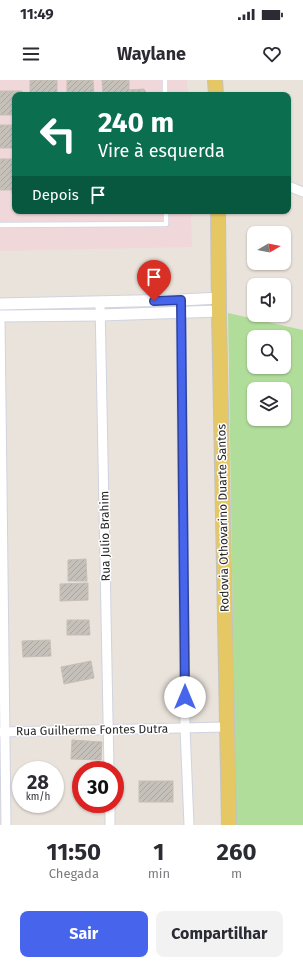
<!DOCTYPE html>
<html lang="pt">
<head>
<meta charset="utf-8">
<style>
	body { margin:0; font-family:"Fira Sans",sans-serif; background:#f2f2f3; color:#2b2b33; height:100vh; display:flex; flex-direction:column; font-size:15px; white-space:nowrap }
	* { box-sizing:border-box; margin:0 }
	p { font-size:13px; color:#7c7c81 }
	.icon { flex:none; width:22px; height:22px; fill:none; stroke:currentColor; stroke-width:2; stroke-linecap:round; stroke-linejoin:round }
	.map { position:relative; height:745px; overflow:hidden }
	.details { display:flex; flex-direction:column; background:#fff; flex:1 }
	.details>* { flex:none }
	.guide { position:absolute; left:12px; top:12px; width:279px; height:122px; border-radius:8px; box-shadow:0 1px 3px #0004; background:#0b6e4f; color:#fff; overflow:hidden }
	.needle { width:26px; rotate:80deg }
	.controls { position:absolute; left:247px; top:146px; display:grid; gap:8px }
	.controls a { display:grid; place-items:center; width:44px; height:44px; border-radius:8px; background:#fff; box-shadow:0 1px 3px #0004; font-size:20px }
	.speed { position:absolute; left:12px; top:681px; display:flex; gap:8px; font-size:20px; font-weight:700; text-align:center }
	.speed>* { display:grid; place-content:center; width:52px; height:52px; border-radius:50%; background:#fff; box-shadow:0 1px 3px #0004; line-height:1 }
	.speed small { font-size:10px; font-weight:400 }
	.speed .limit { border:6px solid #d22; background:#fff; color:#111 }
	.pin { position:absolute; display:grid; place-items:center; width:34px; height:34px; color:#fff; margin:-41px -17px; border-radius:50% 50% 50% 0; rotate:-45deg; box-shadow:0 0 4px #0007 }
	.pin .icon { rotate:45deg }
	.me { position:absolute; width:44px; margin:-22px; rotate:0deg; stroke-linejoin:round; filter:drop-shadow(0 0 3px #0008) }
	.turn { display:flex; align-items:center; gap:14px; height:84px; padding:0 20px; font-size:18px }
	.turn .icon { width:52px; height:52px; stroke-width:2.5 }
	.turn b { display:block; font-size:28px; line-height:34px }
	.then { display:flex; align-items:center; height:38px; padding:0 20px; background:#0003; gap:8px; font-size:15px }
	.eta { display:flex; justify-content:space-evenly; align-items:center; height:68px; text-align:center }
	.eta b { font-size:24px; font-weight:700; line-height:28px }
	.button { display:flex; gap:8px; margin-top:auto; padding:8px 20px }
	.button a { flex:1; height:46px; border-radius:8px; background:#4665ec; color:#fff; font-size:16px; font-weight:700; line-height:46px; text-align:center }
	.button a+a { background:#f2f2f3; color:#2b2b33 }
	.status { display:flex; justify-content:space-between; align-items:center; height:28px; padding:0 20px; background:#fff; direction:ltr }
	.status svg { height:11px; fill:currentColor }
	header { display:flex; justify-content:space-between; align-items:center; height:52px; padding:0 20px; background:#fff; font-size:18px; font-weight:700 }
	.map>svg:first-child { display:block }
</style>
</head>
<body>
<div class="status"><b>11:49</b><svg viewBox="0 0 49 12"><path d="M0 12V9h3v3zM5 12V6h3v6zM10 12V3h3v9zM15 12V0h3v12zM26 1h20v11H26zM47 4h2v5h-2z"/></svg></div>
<header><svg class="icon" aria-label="menu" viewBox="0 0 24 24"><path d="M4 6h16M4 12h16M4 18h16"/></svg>Waylane<svg class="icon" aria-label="heart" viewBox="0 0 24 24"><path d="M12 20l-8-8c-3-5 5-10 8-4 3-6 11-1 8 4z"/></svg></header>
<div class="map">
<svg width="303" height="745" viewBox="0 0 303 745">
	<defs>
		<pattern id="building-hatch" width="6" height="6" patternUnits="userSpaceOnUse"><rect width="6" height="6" fill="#c5c0ba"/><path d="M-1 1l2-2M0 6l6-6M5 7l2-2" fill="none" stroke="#a9a5a0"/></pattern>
	</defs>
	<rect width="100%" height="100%" fill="#eae3db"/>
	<path fill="#f0d8da" d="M0,0h187l1,15h-173v116h176l1,36 -192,4z"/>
	<path fill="#b1dd9b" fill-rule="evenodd" d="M228,233l75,17v495h-67zM254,257h30v30h-30zM254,309h30v30h-30z"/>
	<g fill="url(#building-hatch)" stroke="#c5bfb5">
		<rect x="30" y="0" width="27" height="15"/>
		<path d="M67,0h26l1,15h-27z"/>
		<path d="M102,0h27v10l15,-1 3,6h-44z"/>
		<path d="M0,11h22v4h-7v20h-15z"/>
		<rect x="0" y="45" width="15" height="23"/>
		<path d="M0,79h15v34h-3v-3h-12z"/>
		<path d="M86,479l1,22h-19v-21z"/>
		<path d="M88,503v17l-28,1v-17z"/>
		<path d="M67,540h22l1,15h-23z"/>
		<path d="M50,560l1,16 -28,1 -1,-16z"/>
		<path d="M91,581l3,17 -30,6 -3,-17z"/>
		<path d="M72,660l30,2 -1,18 -30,-1z"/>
		<rect x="139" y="701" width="34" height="21"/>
	</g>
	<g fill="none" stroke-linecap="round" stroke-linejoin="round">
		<defs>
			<g id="service">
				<path d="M165,0v15"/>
				<path d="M0,145l166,-1v-13"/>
			</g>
			<g id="minor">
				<path d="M288,106l15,6"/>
				<path d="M100,222l9,468"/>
				<path d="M181,227l4,421 4,97"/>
				<path d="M0,237l6,508"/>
				<path d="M0,652l226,-5"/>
				<path d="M110,724v21"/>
			</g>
			<g id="tertiary">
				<path d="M0,224l181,-4 38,-2"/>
				<path d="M0,236l101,-1 118,-4"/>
			</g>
			<g id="primary">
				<path d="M215,0l1,15"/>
				<path d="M218,131l1,100 10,514"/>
			</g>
		</defs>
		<use href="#service" stroke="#d0d3e0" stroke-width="6"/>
		<use href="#minor" stroke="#d0d3e0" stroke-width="11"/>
		<use href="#tertiary" stroke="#d0d3e0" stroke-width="13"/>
		<use href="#primary" stroke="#c3c3c3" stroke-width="16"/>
		<use href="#service" stroke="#fff" stroke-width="4.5"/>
		<use href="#minor" stroke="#fff" stroke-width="9"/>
		<use href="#tertiary" stroke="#fff" stroke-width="11"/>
		<use href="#primary" stroke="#e5c764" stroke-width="14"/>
	</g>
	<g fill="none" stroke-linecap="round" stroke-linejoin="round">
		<defs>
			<path id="route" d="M154,221l27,-1 4,397"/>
		</defs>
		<use href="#route" stroke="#2e4299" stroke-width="10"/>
		<use href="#route" stroke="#4665ec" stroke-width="7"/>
	</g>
	<g text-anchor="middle" stroke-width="3" stroke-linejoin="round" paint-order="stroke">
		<g font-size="12" fill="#282828" stroke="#fff">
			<text transform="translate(223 438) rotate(-91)" y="4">Rodovia Othovarino Duarte Santos</text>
			<text transform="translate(105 456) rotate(-91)" y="4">Rua Julio Brahim</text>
			<text transform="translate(92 650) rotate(-1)" y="4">Rua Guilherme Fontes Dutra</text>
		</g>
	</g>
</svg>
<div class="controls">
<a><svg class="needle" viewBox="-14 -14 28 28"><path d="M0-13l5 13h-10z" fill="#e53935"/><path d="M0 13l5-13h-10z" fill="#7c7c81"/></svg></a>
<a><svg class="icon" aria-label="sound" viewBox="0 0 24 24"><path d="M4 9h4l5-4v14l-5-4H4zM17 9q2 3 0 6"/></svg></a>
<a><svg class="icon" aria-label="search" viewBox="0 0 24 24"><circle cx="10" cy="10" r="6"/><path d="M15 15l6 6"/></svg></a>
<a><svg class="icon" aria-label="layers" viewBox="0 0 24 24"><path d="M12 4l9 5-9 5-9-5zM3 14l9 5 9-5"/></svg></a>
</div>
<div class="speed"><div>28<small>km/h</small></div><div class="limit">30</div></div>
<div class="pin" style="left:154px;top:221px;background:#d93025"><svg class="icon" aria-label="arrive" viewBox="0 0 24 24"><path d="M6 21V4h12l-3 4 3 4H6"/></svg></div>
<svg class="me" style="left:185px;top:617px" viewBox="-20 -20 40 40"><circle r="19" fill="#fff"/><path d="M0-13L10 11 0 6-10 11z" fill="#4665ec"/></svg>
<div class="guide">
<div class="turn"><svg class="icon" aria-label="left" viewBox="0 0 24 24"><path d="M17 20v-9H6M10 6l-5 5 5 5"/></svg><div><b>240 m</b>Vire à esquerda</div></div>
<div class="then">Depois<svg class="icon" aria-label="arrive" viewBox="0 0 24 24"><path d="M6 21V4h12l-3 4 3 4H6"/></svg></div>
</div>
</div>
<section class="details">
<div class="eta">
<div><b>11:50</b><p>Chegada</p></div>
<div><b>1</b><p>min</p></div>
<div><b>260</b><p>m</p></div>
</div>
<div class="button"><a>Sair</a><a>Compartilhar</a></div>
</section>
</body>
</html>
